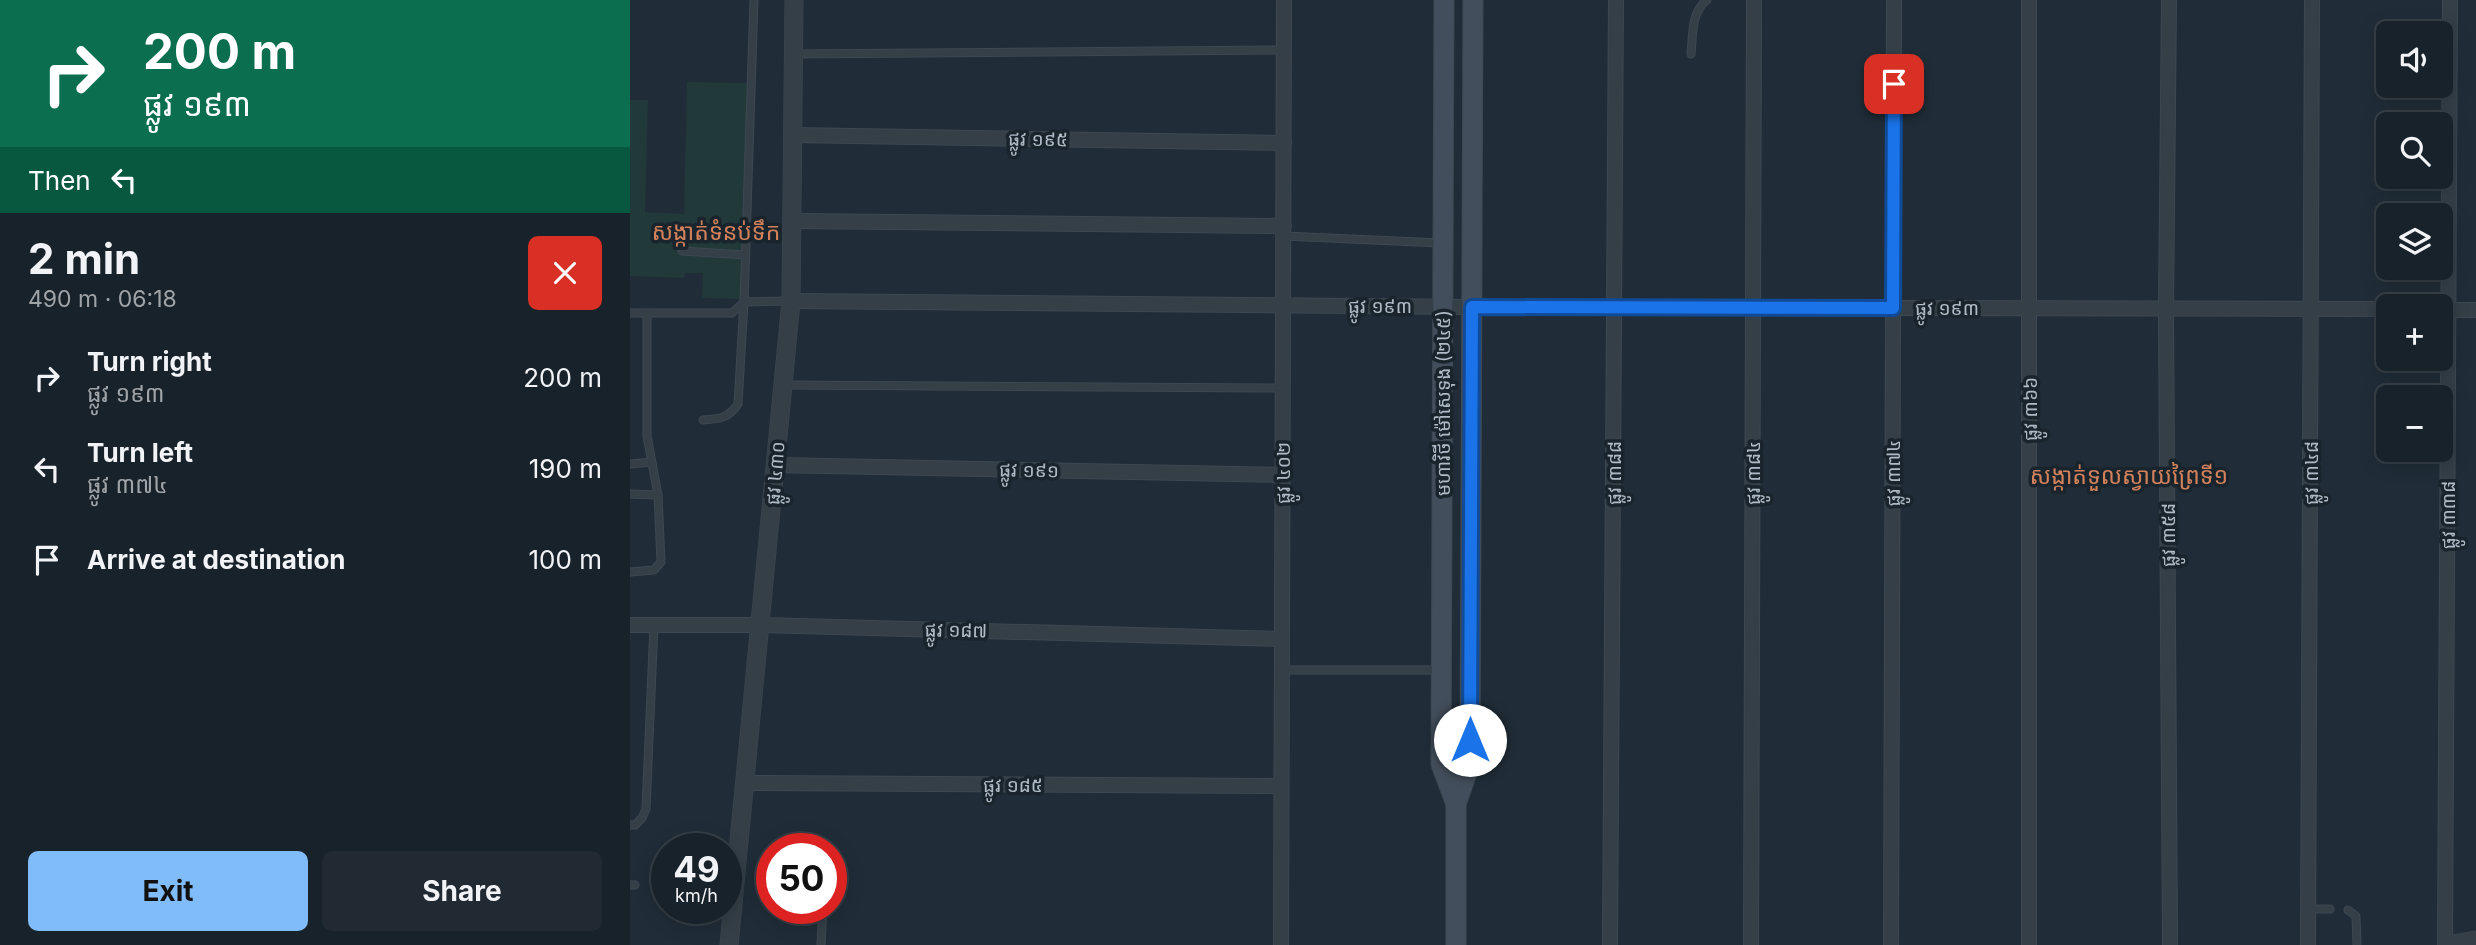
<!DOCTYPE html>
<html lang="en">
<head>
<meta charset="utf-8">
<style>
	body { margin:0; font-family:Inter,"Noto Sans Khmer",sans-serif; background:#212a32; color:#f1f3f6; height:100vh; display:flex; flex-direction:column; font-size:26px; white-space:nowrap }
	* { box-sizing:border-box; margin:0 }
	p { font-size:23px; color:#9fa4a8 }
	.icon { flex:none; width:38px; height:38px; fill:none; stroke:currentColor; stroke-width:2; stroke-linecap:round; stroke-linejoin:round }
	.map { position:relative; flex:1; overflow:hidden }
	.side { display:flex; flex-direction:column; background:#18222a; width:630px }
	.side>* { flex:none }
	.hud { background:#0b6e4f; color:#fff; overflow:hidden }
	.tools { position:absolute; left:1746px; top:21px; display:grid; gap:14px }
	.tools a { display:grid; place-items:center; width:77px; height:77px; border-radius:10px; background:#18222a; box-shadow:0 4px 18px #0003,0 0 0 2px #363f47; font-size:35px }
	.speed { position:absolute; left:21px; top:833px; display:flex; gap:14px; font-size:35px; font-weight:700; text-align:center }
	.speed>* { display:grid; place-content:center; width:91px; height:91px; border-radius:50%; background:#18222a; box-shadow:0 4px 18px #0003,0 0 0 2px #363f47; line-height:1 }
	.speed small { font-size:18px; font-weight:400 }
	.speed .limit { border:10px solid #d22; background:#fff; color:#111 }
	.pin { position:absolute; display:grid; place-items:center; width:60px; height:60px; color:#fff; margin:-30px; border-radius:14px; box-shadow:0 4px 10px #0006 }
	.me { position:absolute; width:77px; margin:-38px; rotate:0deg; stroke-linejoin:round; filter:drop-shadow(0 0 5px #0008) }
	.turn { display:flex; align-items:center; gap:24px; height:147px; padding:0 28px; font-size:32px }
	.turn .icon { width:91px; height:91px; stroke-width:2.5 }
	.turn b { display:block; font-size:49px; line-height:60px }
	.then { display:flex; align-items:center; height:66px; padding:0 28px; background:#0003; gap:14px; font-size:26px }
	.round { display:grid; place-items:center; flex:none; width:74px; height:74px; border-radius:10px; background:#212a32 }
	.overview { display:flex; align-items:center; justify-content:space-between; height:119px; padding:0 28px }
	h1 { font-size:42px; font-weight:700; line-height:52px }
	.cta { display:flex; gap:14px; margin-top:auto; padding:14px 28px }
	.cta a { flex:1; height:80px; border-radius:10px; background:#80bcf8; color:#111; font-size:28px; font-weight:700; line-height:80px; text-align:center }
	.cta a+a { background:#212a32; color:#f1f3f6 }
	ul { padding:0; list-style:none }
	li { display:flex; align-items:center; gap:21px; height:91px; padding:0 28px }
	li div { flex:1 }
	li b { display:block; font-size:26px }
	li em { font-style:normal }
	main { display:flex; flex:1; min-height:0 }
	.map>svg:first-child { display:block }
</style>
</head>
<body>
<main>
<section class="side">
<div class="hud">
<div class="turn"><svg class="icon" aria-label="right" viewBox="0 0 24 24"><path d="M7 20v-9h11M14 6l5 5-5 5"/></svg><div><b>200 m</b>ផ្លូវ ១៩៣</div></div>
<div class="then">Then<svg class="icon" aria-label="left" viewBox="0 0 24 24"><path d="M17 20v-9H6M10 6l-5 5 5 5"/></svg></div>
</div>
<div class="overview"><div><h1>2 min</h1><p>490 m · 06:18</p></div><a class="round" style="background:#d93025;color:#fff"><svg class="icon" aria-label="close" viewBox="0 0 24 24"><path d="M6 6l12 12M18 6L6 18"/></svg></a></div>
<ul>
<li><svg class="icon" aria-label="right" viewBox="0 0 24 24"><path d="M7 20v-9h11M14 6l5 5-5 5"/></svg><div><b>Turn right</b><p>ផ្លូវ ១៩៣</p></div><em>200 m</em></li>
<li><svg class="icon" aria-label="left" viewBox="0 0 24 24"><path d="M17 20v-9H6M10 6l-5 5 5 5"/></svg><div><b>Turn left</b><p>ផ្លូវ ៣៧៤</p></div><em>190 m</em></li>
<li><svg class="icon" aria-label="arrive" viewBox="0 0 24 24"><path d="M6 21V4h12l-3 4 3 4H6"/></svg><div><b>Arrive at destination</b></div><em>100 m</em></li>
</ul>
<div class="cta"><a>Exit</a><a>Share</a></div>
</section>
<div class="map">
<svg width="1846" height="945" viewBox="0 0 1846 945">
	<rect width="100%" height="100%" fill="#202d38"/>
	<path fill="#223939" d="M57,82l60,1 -4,216 -41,-1 1,-25h-18l-1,5 -54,-2v-176h18l-3,112 39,2z"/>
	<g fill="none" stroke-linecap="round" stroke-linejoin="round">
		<defs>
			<g id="service">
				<path d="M165,54l488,-4"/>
				<path d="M1061,54c2,-19 0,-42 16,-54"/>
				<path d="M654,236l156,7"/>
				<path d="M52,251l64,4"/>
				<path d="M0,313h102l12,-11 45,-1"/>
				<path d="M154,385l499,3"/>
				<path d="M73,420c16,-1 26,-2 35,-16l6,-102 10,-302"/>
				<path d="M0,464l22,-2"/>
				<path d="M0,494l28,1"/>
				<path d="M0,572l24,-2 7,-8 -3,-67 -11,-59v-123"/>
				<path d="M652,670h159"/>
				<path d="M0,825h5l7,-7 4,-9 8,-184"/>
				<path d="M0,885h5"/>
				<path d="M1678,909h22"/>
				<path d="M1718,910l8,6 1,29"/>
				<path d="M191,945l2,-37"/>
			</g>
			<g id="minor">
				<path d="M1539,0l-3,309 4,636"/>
				<path d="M163,135l491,8"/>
				<path d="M163,221l491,5"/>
				<path d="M161,301l681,6 917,2"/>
				<path d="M1813,310h33"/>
				<path d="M145,465l507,10"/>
				<path d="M0,625h130l522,14"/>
				<path d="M114,783l537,3"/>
				<path d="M651,945l3,-945"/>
				<path d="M980,945l6,-945"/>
				<path d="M1121,945l3,-945"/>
				<path d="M1261,945l3,-945"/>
				<path d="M1399,945v-945"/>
				<path d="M1678,945l4,-945"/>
				<path d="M1815,945l5,-945"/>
			</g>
			<g id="tertiary">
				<path d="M99,945l62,-644 3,-301"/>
				<path d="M1817,945l29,-5"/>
			</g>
			<g id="secondary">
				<path d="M814,0l-3,764 15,40"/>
				<path d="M826,945v-141l14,-40 3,-764"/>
			</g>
		</defs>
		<use href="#service" stroke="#3d4852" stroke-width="9"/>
		<use href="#minor" stroke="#3d4852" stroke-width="16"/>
		<use href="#tertiary" stroke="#3d4852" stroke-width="19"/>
		<use href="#secondary" stroke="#3d4852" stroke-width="21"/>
		<use href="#service" stroke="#343f48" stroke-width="7"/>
		<use href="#minor" stroke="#343f48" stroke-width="14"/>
		<use href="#tertiary" stroke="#343f48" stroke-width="18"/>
		<use href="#secondary" stroke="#424e5b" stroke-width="19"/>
	</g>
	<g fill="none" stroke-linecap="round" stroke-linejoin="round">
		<defs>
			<path id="route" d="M840,740l2,-433 421,1 1,-224"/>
		</defs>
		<use href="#route" stroke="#114b97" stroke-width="18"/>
		<use href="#route" stroke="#1a73e8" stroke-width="12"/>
	</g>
	<g text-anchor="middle" stroke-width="7" stroke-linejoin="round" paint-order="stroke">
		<g font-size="19" fill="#aebac5" stroke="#19242d">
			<text transform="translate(408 139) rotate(1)" y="7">ផ្លូវ ១៩៥</text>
			<text x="750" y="313">ផ្លូវ ១៩៣</text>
			<text x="1317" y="315">ផ្លូវ ១៩៣</text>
			<text transform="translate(813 403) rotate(-90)" y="7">មហាវិថី ម៉ៅសេទុង (២៤៥)</text>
			<text transform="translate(1400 409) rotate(-90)" y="7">ផ្លូវ ៣៦៦</text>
			<text transform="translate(399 470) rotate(1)" y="7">ផ្លូវ ១៩១</text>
			<text transform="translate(145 473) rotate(-85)" y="7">ផ្លូវ ៤៣០</text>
			<text transform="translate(653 473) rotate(-90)" y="7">ផ្លូវ ៤០២</text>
			<text transform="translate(984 473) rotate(-90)" y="7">ផ្លូវ ៣៨៨</text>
			<text transform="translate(1123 473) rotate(-90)" y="7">ផ្លូវ ៣៨៤</text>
			<text transform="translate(1263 473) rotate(-90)" y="7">ផ្លូវ ៣៧៤</text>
			<text transform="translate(1681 473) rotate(-90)" y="7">ផ្លូវ ៣៤៨</text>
			<text transform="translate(1818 515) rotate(-90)" y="7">ផ្លូវ ៣៣៨</text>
			<text transform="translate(1538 535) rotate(-90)" y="7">ផ្លូវ ៣៥៨</text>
			<text transform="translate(326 630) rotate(1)" y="7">ផ្លូវ ១៨៧</text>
			<text x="383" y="792">ផ្លូវ ១៨៥</text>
		</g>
		<g font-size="23" fill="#d3815b" stroke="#19242d">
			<text x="86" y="240">សង្កាត់ទំនប់ទឹក</text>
			<text x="1499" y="484">សង្កាត់ទួលស្វាយព្រៃទី១</text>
		</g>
	</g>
</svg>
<div class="tools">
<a><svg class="icon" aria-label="sound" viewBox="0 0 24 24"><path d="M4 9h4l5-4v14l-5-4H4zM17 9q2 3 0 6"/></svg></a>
<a><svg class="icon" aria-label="search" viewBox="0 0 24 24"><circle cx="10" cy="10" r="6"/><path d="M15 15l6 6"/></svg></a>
<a><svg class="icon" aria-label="layers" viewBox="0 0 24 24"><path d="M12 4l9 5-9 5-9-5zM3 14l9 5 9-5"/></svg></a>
<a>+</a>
<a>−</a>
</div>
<div class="speed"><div>49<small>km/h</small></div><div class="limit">50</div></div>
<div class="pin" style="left:1264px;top:84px;background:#d93025"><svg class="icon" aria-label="arrive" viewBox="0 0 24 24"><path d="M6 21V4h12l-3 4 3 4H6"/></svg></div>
<svg class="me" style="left:840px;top:740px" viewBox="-20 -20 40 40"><circle r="19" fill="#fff"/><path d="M0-13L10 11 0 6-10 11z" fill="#1a73e8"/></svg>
</div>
</main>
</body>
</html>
